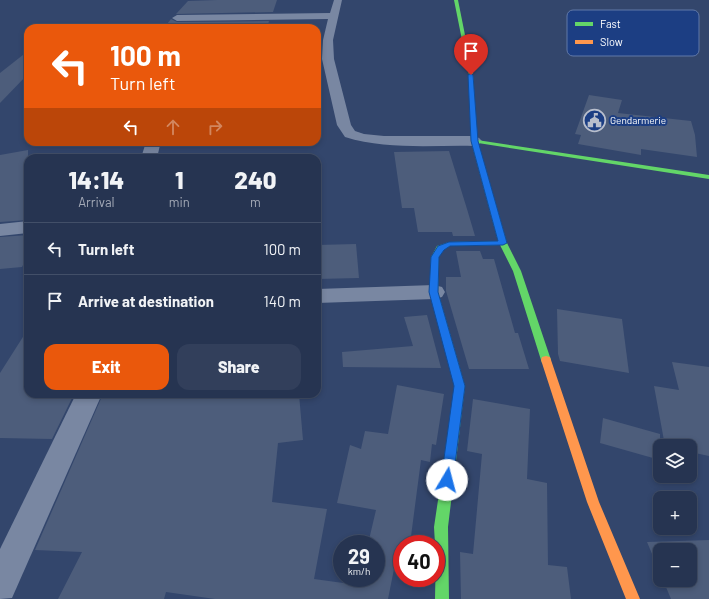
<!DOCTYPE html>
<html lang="en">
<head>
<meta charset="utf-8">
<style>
	body { margin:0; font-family:Barlow,sans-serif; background:#323f5b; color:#f1f3f6; height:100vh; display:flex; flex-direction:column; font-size:15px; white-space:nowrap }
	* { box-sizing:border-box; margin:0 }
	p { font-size:13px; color:#a4aab7 }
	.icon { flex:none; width:22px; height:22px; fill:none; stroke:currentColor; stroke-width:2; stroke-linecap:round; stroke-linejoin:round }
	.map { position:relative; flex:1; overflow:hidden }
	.panel { position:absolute; left:24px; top:154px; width:297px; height:244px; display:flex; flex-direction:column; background:#263451; border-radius:12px; box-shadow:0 2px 6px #0003,0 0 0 1px #424f68 }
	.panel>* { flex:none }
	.guide { position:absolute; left:24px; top:24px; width:297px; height:122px; border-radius:12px; box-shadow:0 2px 6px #0003,0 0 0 1px #424f68; background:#ea580c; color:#fff; overflow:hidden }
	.controls { position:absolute; left:653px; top:439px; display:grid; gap:8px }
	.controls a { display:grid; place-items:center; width:44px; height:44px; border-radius:8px; background:#263451; box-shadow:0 2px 6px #0003,0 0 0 1px #424f68; font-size:20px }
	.speed { position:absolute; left:333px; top:535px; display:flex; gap:8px; font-size:20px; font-weight:700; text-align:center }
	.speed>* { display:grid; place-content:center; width:52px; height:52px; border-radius:50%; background:#263451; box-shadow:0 2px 6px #0003,0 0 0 1px #424f68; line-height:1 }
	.speed small { font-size:10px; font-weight:400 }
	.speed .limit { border:6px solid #d22; background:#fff; color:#111 }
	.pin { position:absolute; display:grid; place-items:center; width:34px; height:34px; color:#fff; margin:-41px -17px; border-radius:50% 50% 50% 0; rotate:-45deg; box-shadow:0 0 4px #0007 }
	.pin .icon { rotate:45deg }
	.me { position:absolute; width:44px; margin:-22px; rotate:8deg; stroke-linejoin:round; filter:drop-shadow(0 0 3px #0008) }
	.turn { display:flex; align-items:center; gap:14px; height:84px; padding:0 20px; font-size:18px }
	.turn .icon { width:52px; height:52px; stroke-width:2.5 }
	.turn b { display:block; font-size:28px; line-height:34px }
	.lanes { display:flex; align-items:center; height:38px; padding:0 20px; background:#0003; justify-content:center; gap:20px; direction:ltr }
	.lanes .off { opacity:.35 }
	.eta { display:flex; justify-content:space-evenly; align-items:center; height:68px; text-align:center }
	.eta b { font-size:24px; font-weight:800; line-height:28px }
	.action { display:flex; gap:8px; margin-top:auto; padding:8px 20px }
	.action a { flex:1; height:46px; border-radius:12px; background:#ea580c; color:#fff; font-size:16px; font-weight:800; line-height:46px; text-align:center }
	.action a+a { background:#323f5b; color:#f1f3f6 }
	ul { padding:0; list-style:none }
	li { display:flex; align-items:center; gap:12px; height:52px; padding:0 20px; border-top:1px solid #424f68 }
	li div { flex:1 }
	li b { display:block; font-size:15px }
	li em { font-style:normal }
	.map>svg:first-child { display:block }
</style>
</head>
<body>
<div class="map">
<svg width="709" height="599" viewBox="0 0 709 599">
	<rect width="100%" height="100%" fill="#33466c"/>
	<g fill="#4d5d7b">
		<path d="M217,0h60l-4,12 -97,2 12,-13z"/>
		<path d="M171,19l6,3 92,-1 -2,7h-34l-36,-2 3,-2h-33z"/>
		<path d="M28,51v23l-28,29v-30z"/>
		<path d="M589,95l33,5 -4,13 73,8 4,14 2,22 -56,-8v6l-63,-11 3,-9 -6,-1z"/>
		<path d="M28,150v70l-28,2v-67z"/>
		<path d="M449,151l18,58 8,27h-22l-1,-4h-34l-4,-24h-12l-8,-56z"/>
		<path d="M28,235v20l-6,12 -22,2v-32z"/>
		<path d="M356,244l3,34 -42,1v-34z"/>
		<path d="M456,251h24l3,8h11l21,74h3l11,36h-60l-23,-78v-14h15z"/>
		<path d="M557,309l65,10 7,54 -69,-12 -2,-7z"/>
		<path d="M427,315l14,53 -98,-1 -1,-15 71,-6 -9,-29z"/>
		<path d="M28,329v65h46l-22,45 -52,-1v-65z"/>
		<path d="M672,362l37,5v89l-19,-4v-6h-25l-11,-60 25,4z"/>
		<path d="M397,385l47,9 -8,51 -4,-1 -2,18 -9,-2 -11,84h-11l-11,55h-173l-49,-7 -2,7h-106l24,-47 -47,-2 68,-156h126l-2,5 45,-5h27l4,46 -25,3 -6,59 55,7 -13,70 44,6 2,-7h16v-34h-8l8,-34 -39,-7 13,-58 11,4 4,-18 23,3z"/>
		<path d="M473,399l57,10 -3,70 20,4 1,82 19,2 4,32h-110l-1,-47 13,2 9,-100 -15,-3z"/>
		<path d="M603,418l57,16v26l-60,-17z"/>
		<path d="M709,540v59h-38l-8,-19h27v-30h-30v23l-13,-31z"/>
	</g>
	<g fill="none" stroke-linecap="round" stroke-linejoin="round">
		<g fill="#7987a2" fill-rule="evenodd">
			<path d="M334,0h8l-9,40 1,19 17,66 4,6 9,3 20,2h90l5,2 3,3 -3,3 -5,2c-42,-1 -88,4 -129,-9l-8,-12 -15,-66 1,-19 5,-21 -151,2 -5,-3 5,-3 153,-2z"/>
			<path d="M146,142h12l2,3 -3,13h-16z"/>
			<path d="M28,221v12l-28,3v-12z"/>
			<path d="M434,285l8,2 3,5 -3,5 -8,2 -117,4v-14z"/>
			<path d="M76,394h26l-90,204 -12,1v-50z"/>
		</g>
		<path fill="#63d668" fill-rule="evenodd" d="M454,0h4l15,75 4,65 232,35v4l-231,-36 29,100 14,28 30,89 -1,3h-8l-1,-3 -28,-89 -13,-26 -50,1 -7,4 -4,7 -1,35 27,94 -17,141 1,72h-14l1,-55h-1l-1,-17 21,-141 -25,-94 1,-35 6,-11 12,-4 49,-1 -27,-100 -2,-66z"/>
		<path fill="#ff974d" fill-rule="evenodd" d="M546,356l4,1 1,3 48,142 41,97h-14l-39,-97 -46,-142 1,-3z"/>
	</g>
	<path fill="#1a73e8" stroke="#114b97" d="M471,73l2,2 5,66 29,102 -4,2 -53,1 -6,4 -5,7 -1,35 27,94 -12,94 -2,4 -4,2 -4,-2 -2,-4 13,-94 -25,-94 2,-35 7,-11 11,-4 49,-1 -27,-100 -3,-66z"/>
	<defs>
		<symbol id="civic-ring" viewBox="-11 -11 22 22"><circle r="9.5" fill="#1c3e83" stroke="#b8becc" stroke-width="1.5"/><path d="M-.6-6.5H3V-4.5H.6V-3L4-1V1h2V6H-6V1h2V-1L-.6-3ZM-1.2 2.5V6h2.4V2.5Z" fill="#b8becc"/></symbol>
	</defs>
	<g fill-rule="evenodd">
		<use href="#civic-ring" x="582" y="108" width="25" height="25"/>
	</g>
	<g text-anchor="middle" stroke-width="4" stroke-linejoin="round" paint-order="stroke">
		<g font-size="10" fill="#fff" stroke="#1c3e83" text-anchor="start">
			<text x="610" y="124">Gendarmerie</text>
		</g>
	</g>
	<rect x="567" y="10" width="132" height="46" rx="6" fill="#1c3e83" stroke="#6078a8" stroke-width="1"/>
	<rect x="575" y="22" width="18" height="4" fill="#63d668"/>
	<rect x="575" y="40" width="18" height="4" fill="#ff974d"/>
	<g font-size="11" fill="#fff">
		<text x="600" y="28">Fast</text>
		<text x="600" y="46">Slow</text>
	</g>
</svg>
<div class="controls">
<a><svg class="icon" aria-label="layers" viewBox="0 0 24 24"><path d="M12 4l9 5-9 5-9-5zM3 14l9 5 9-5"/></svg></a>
<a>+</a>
<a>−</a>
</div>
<div class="speed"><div>29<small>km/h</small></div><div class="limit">40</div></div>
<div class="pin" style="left:471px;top:75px;background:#d93025"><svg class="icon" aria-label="arrive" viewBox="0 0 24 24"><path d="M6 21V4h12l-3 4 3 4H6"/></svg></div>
<svg class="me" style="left:447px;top:480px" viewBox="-20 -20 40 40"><circle r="19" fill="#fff"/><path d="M0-13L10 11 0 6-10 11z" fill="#1a73e8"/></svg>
<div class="guide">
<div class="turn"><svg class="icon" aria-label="left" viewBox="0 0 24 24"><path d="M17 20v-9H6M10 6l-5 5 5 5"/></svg><div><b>100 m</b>Turn left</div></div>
<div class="lanes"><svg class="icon" aria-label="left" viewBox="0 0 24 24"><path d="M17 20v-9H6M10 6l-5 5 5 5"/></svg><svg class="icon off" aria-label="ahead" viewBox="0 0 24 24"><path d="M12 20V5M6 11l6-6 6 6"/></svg><svg class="icon off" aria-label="right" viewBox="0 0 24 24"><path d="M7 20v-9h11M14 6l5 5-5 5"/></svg></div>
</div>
<section class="panel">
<div class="eta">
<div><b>14:14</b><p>Arrival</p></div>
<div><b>1</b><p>min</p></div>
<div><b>240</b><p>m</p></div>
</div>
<ul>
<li><svg class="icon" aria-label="left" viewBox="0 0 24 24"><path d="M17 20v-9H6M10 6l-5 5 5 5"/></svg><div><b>Turn left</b></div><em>100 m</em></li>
<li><svg class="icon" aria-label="arrive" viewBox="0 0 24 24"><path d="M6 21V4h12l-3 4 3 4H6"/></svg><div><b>Arrive at destination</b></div><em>140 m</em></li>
</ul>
<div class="action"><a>Exit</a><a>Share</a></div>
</section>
</div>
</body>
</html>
